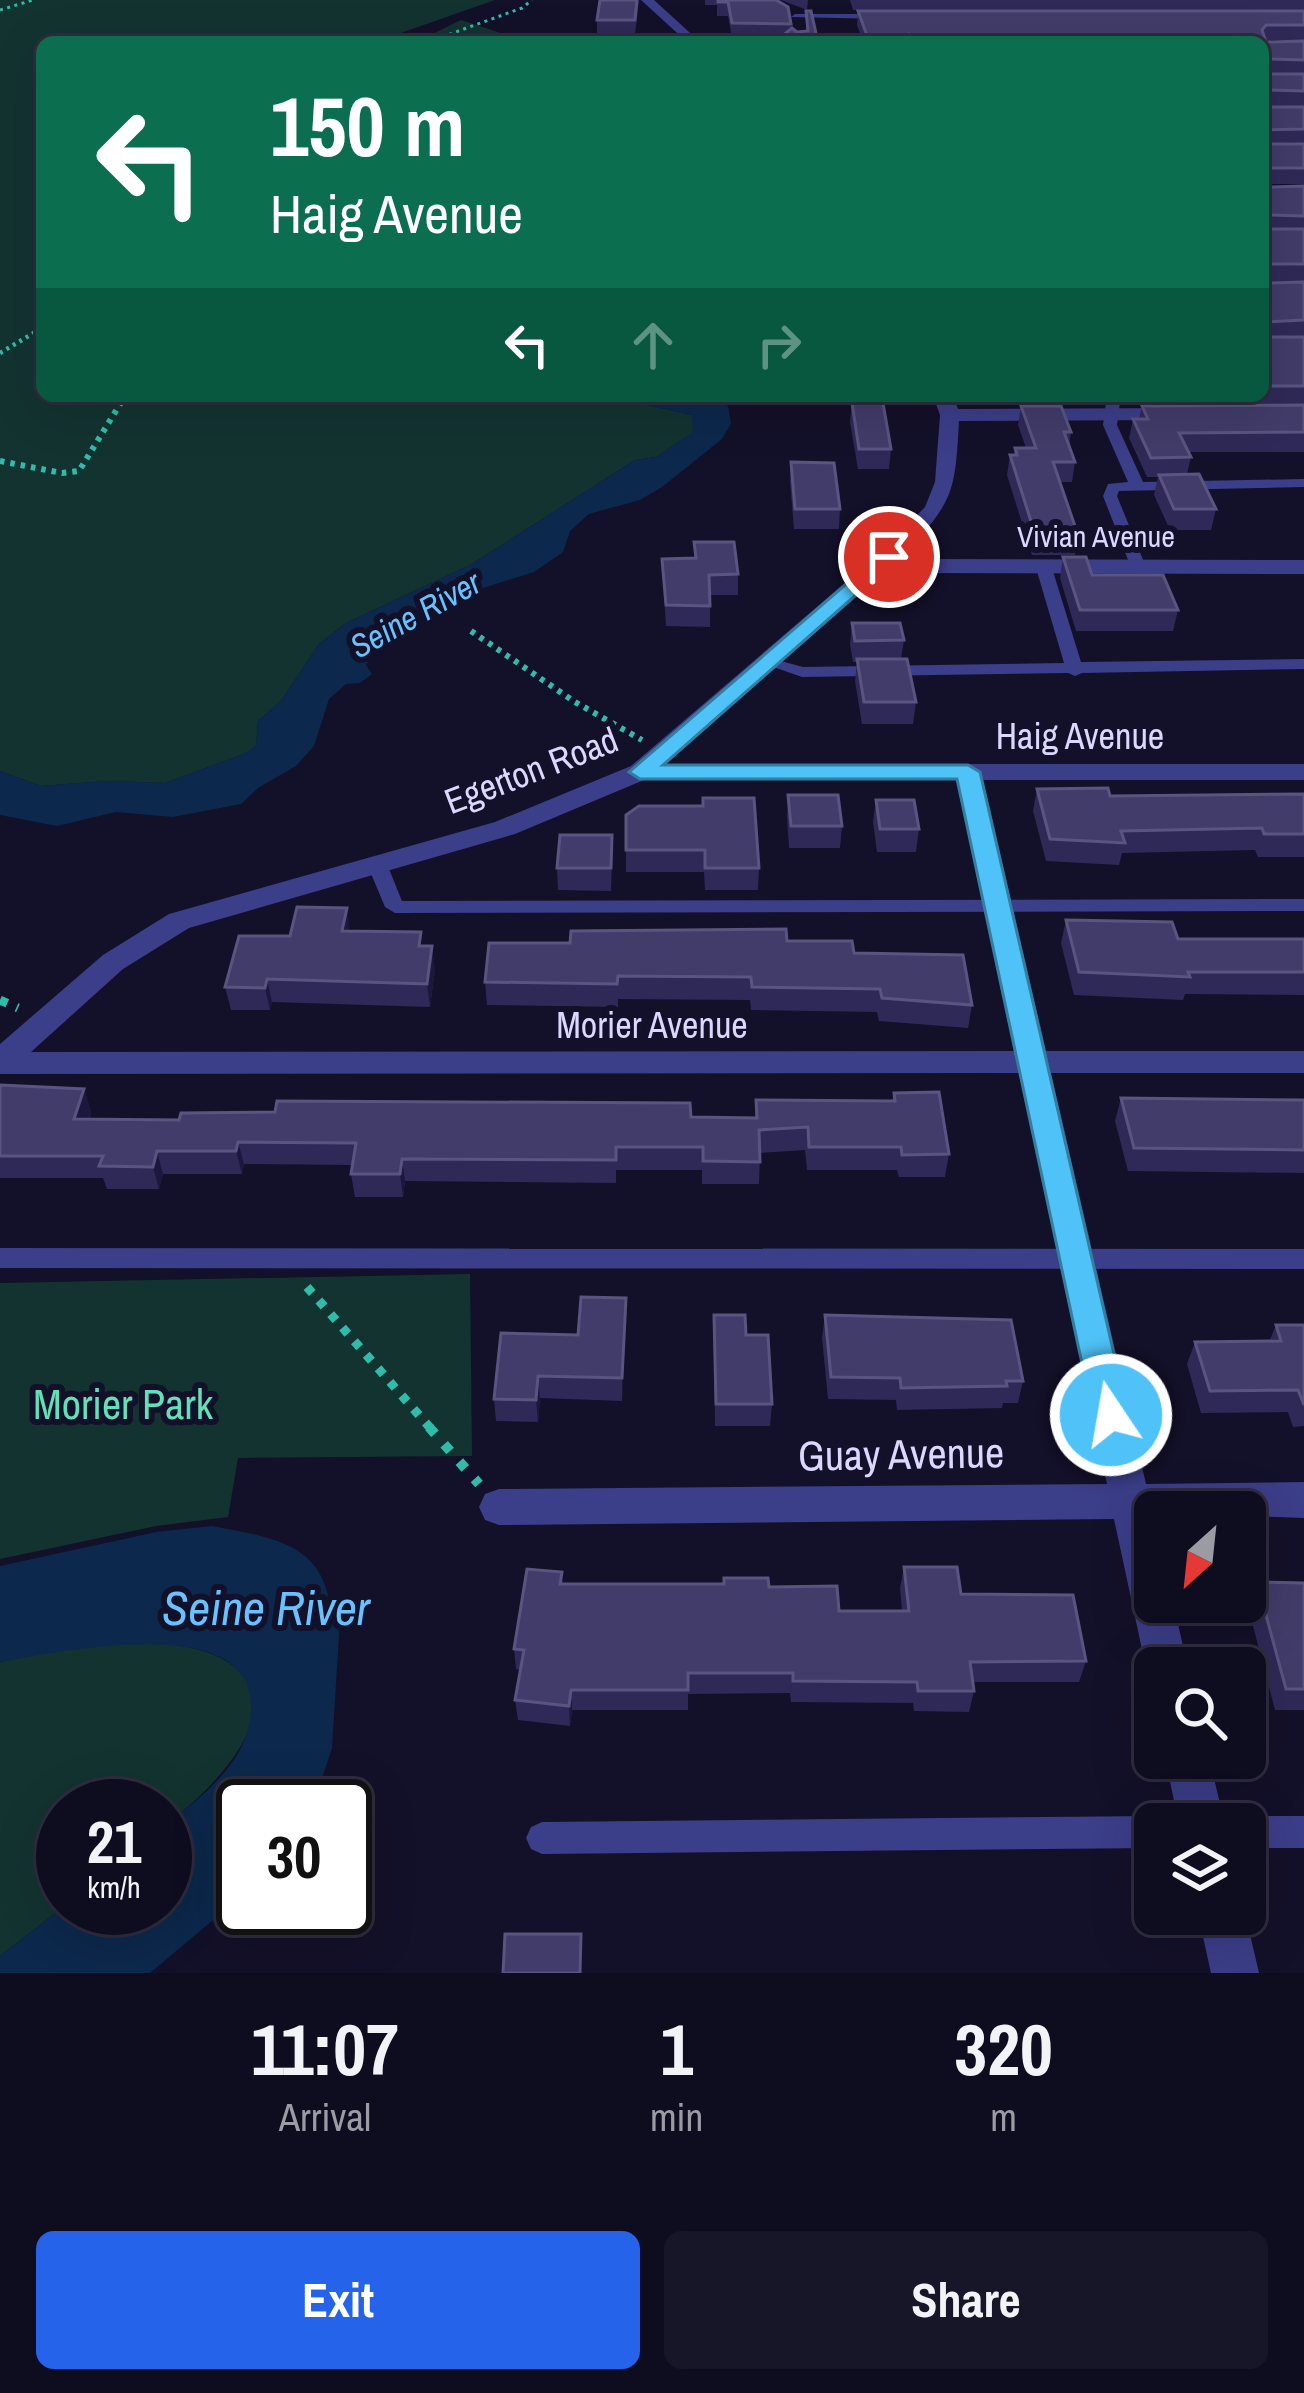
<!DOCTYPE html>
<html lang="en">
<head>
<meta charset="utf-8">
<style>
	body { margin:0; font-family:"Archivo Narrow",sans-serif; background:#171528; color:#f1f3f6; height:100vh; display:flex; flex-direction:column; font-size:45px; white-space:nowrap }
	* { box-sizing:border-box; margin:0 }
	p { font-size:39px; color:#9b9ba4 }
	.icon { flex:none; width:66px; height:66px; fill:none; stroke:currentColor; stroke-width:2; stroke-linecap:round; stroke-linejoin:round }
	.map { position:relative; height:1973px; overflow:hidden }
	.sheet { display:flex; flex-direction:column; background:#0e0c1f; flex:1 }
	.sheet>* { flex:none }
	.guide { position:absolute; left:36px; top:36px; width:1233px; height:366px; border-radius:18px; box-shadow:0 12px 48px #0002,0 0 0 3px #2e2c3d; background:#0b6e4f; color:#fff; overflow:hidden }
	.needle { width:78px; rotate:207deg }
	.buttons { position:absolute; left:1134px; top:1491px; display:grid; gap:24px }
	.buttons a { display:grid; place-items:center; width:132px; height:132px; border-radius:18px; background:#0e0c1f; box-shadow:0 12px 48px #0002,0 0 0 3px #2e2c3d; font-size:60px }
	.speed { position:absolute; left:36px; top:1779px; display:flex; gap:24px; font-size:60px; font-weight:700; text-align:center }
	.speed>* { display:grid; place-content:center; width:156px; height:156px; border-radius:50%; background:#0e0c1f; box-shadow:0 12px 48px #0002,0 0 0 3px #2e2c3d; line-height:1 }
	.speed small { font-size:30px; font-weight:400 }
	.speed .limit { border:6px solid #111; border-radius:18px; background:#fff; color:#111 }
	.pin { position:absolute; display:grid; place-items:center; width:102px; height:102px; color:#fff; margin:-51px; border:6px solid #fff; border-radius:50%; box-shadow:0 3px 12px #0007 }
	.me { position:absolute; width:132px; margin:-66px; rotate:348deg; stroke-linejoin:round; filter:drop-shadow(0 0 9px #0008) }
	.turn { display:flex; align-items:center; gap:42px; height:252px; padding:0 36px; font-size:54px }
	.turn .icon { width:156px; height:156px; stroke-width:2.5 }
	.turn b { display:block; font-size:84px; line-height:102px }
	.lanes { display:flex; align-items:center; height:114px; padding:0 36px; background:#0003; justify-content:center; gap:60px; direction:ltr }
	.lanes .off { opacity:.35 }
	.eta { display:flex; justify-content:space-evenly; align-items:center; height:204px; text-align:center }
	.eta b { font-size:72px; font-weight:700; line-height:84px }
	.cta { display:flex; gap:24px; margin-top:auto; padding:24px 36px }
	.cta a { flex:1; height:138px; border-radius:18px; background:#2563eb; color:#fff; font-size:48px; font-weight:700; line-height:138px; text-align:center }
	.cta a+a { background:#171528; color:#f1f3f6 }
	.map>svg:first-child { display:block }
</style>
</head>
<body>
<div class="map">
<svg width="1304" height="1973" viewBox="0 0 1304 1973">
	<rect width="100%" height="100%" fill="#131029"/>
	<g fill="#133330">
		<path d="M0,0h495l-120,42h-333v354h565l85,19 2,17 -38,25 -21,3 -163,104 -126,59 -27,21 -38,57 -23,20 -2,25 -12,8 -79,29 -58,-2 -66,5 -41,-15z"/>
		<path d="M461,20l67,22h-112z"/>
		<path d="M470,1274l2,182 -234,2 -10,59 -72,9 -156,33v-276z"/>
		<path d="M87,1644c42,0 101,-6 139,17 75,45 -20,135 -61,164v-19h-102v101l-63,49v-294z"/>
	</g>
	<g fill="#0c284c">
		<path d="M607,396h97l24,10 3,18 -9,15 -60,48 -22,13 -51,14 -19,17 -7,21 -29,20 -73,23 -41,31 -47,25 -7,14 6,9 -12,9 -14,1 -17,15 -15,47 -18,20 -38,22 -17,16 -68,13 -57,-5 -59,14 -57,-11v-44l41,15 66,-5 58,2 79,-29 12,-9 2,-24 23,-20 38,-57 27,-21 126,-59 163,-104 21,-3 37,-25 -1,-17z"/>
		<path d="M212,1526c62,12 114,17 119,89l9,4 -8,129 -19,58h-70v89l-93,78h-150v-17l63,-49 102,1v-83c38,-29 84,-64 86,-115 5,-102 -195,-57 -251,-48v-96l156,-34z"/>
	</g>
	<g fill="none" stroke-linecap="round" stroke-linejoin="round">
		<g stroke="#30bcaa" stroke-width="3" stroke-dasharray="3 4.5" stroke-linecap="butt">
			<path d="M0,10l33,-10"/>
			<path d="M428,42l94,-34 10,-8"/>
		</g>
		<path stroke="#30bcaa" stroke-width="4.5" stroke-dasharray="3 4.5" stroke-linecap="butt" d="M0,353l42,-25"/>
		<g stroke="#30bcaa" stroke-width="6" stroke-dasharray="4.5 6" stroke-linecap="butt">
			<path d="M0,461l62,12 17,-2 46,-75"/>
			<path d="M471,631l104,71 67,38"/>
		</g>
		<g stroke="#30bcaa" stroke-width="9" stroke-dasharray="8 10" stroke-linecap="butt">
			<path d="M0,1000l18,8"/>
			<path d="M307,1287l125,143"/>
		</g>
		<path stroke="#30bcaa" stroke-width="10" stroke-dasharray="9 14" stroke-linecap="butt" d="M429,1427l50,57"/>
		<g fill="#3b3e88" fill-rule="evenodd">
			<path d="M883,14l3,5 -95,-2 4,-3z"/>
			<path d="M1101,396h14l5,6 -3,23 26,57 161,-3v8l-185,4 -2,5 29,71 -8,5 -6,-2 -29,-74 5,-12 20,-2 -25,-57 3,-23z"/>
			<path d="M1044,563l8,5 29,94 223,-3v10l-222,4 -7,3 -7,-3 -266,4 -40,-14 8,-5 33,9 261,-4 -28,-95z"/>
			<path d="M377,858l10,6 15,37 902,-2v12l-909,2 -10,-6 -18,-43z"/>
			<path d="M0,1248l1304,1v20l-1304,-1z"/>
			<path d="M1155,1816l13,8h-13v24l-613,6 -11,-5 -5,-11 5,-11 11,-5z"/>
			<path d="M1245,1816h59v32h-59v-24h-13z"/>
		</g>
		<g fill="#3b3e88" fill-rule="evenodd">
			<path d="M641,0h13l46,42h-13z"/>
			<path d="M933,396h20l5,13 220,-1 10,6 -10,6 -219,1c-4,72 -5,80 -55,133l19,5 381,1v14l-381,-1 -30,-8 -228,199h639v16h-321l63,271h258v22h-253l95,411 158,-2v36l-149,-6v90h18l15,66h-33v16l-9,-16 -32,-149 -615,6 -14,-5 -6,-13 6,-13 14,-5 608,-5 -88,-411 -1019,1v-30l103,-89 66,-41 326,-92 136,-56 250,-214 44,-45 10,-25 5,-67zM644,780h313l57,271 -983,1 92,-83 66,-41 326,-94z"/>
			<path d="M1165,1758h44l16,66h-46z"/>
			<path d="M1198,1914l47,-1 14,60h-48z"/>
		</g>
	</g>
	<g fill="#2f2957">
		<path d="M639,0l-4,34h-38v-14z"/>
		<path d="M705,0h71l15,24v5l6,3 9,-1v-20l12,31 -38,-4h-48l-4,-22h-11v-11h-12z"/>
		<path d="M781,0h27l-1,10z"/>
		<path d="M850,0h454v40h-39l1,2 38,-1v66l-39,-1 39,1v77h-38l1,3 37,-1v95h-37l37,1v123l-175,-1 -4,-8h138v-354h-400l-6,-17 1,-14h356l-361,-1z"/>
		<path d="M1009,396h43l-1,8h-39z"/>
		<path d="M852,403l39,46 -2,20h-31l-8,-47z"/>
		<path d="M1304,405v47h-116l3,5 -4,17 29,35 -5,21h-41l-16,-35 4,-18h-11l-18,-39 4,-19h6l3,-13z"/>
		<path d="M1021,406l50,26 -2,14 6,16 -3,20h-12l18,53 -3,20h-43l-25,-80 3,-20h4l1,-7h11l-8,-23z"/>
		<path d="M791,462l49,47 -1,20h-45l-4,-47z"/>
		<path d="M694,542l44,32v21h-28v32l-44,-1 -4,-67 32,-1z"/>
		<path d="M1063,557l29,18 86,35 -5,21h-97l-16,-53z"/>
		<path d="M852,623l52,17 -3,19 15,43 -3,22h-51l-7,-43 2,-19h-4l-3,-18z"/>
		<path d="M1037,789l73,7 194,-2v63h-46l-3,-7 -133,3 -3,12 -73,-4 -13,-50z"/>
		<path d="M788,795l54,31 -2,22h-51l-2,-31z"/>
		<path d="M876,800l43,29 -3,23h-39l-4,-30z"/>
		<path d="M626,815l133,53 -1,22h-53l-1,-18h-78z"/>
		<path d="M612,857l-1,34 -53,-1 -1,-22z"/>
		<path d="M1066,920l112,19h126v56l-119,-1 -2,6 -109,-5 -13,-52z"/>
		<path d="M350,931l72,15 13,23 -5,38 -158,-5 -2,8h-39l-6,-23 65,-51z"/>
		<path d="M787,941l67,12 118,52 -4,23 -89,-7 -2,-9 -126,-2 -1,-10 -132,-1v8l-131,-2 -2,-23z"/>
		<path d="M0,1085l84,4 7,23 -2,8 666,-2 1,-18 136,1 2,-8 55,61 -4,23h-46l-2,-7h-90l-2,-20 -45,3 -1,31h-57v-14h-86v13l-211,-2 -2,16h-48l-4,-23 1,-9 -108,-1 -2,10h-79l-4,15h-52l-4,-11h-103z"/>
		<path d="M1121,1098l183,2v73l-176,-2 -13,-50z"/>
		<path d="M626,1298l-4,103 -82,-3 -2,24 -42,-1 -2,-22z"/>
		<path d="M714,1315l32,20 26,69 -2,22h-55z"/>
		<path d="M825,1315l198,66 -5,22h-15l-1,5 -105,2 -1,-10 -68,-1 -6,-61z"/>
		<path d="M1276,1325h28v101l-11,1 -5,-15 -87,1 -14,-49 8,-22h74z"/>
		<path d="M904,1567l57,27 125,67 -7,21h-106l1,9 -5,21 -55,-1 -1,-8 -122,-1 -1,-9 -102,1v16h-116l-2,16 -52,-6 -3,-20 5,-30 -4,-1 -2,-20 48,-77 1,12 206,3 70,24h63l-2,-23z"/>
		<path d="M1257,1582l47,1v127h-29l-28,-107z"/>
	</g>
	<g fill="#1c173d">
		<path d="M909,34l-1,8h-40z"/>
		<path d="M347,908l3,22 -4,24 -4,-23z"/>
		<path d="M432,946l3,23 -5,38 -3,-23z"/>
		<path d="M267,979l5,23 -2,8 -5,-22z"/>
		<path d="M84,1089l7,23 -10,30 -7,-23z"/>
		<path d="M238,1142l6,22 -2,10 -6,-23z"/>
		<path d="M157,1151l6,23 -4,15 -6,-22z"/>
		<path d="M402,1159l3,22 -2,16 -3,-23z"/>
		<path d="M626,1298v22l-4,81v-23z"/>
		<path d="M538,1376l2,22 -2,24 -2,-22z"/>
		<path d="M571,1690l1,20 -2,16 -1,-20z"/>
	</g>
	<g fill="#413c69" stroke="#595480" stroke-width="3">
		<path d="M600,0h37l-2,20h-38z"/>
		<path d="M718,0h58l12,7 3,17 -59,-1 -4,-21h-10z"/>
		<path d="M806,11h5l7,31h-43l17,-14 5,4 11,-1z"/>
		<path d="M858,11h446v14h-38l-4,5 4,12 38,-1v19l-38,-1 -3,7v-24h-351l-3,-8 -40,7z"/>
		<path d="M1263,70l3,4h38v17l-38,-1 -3,10z"/>
		<path d="M1263,104l3,3h38v22l-41,1 4,14h37v24h-37l-4,4z"/>
		<path d="M1263,175l4,12 37,-1v30l-37,-1 -4,9z"/>
		<path d="M1263,226l4,3h37v35h-37l-4,4z"/>
		<path d="M1263,269l4,14 37,-1v38l-40,2 3,15h37v49h-41z"/>
		<path d="M852,403h31l8,46h-32z"/>
		<path d="M1304,405v27l-125,1 12,24 -40,1 -18,-39h15l-6,-13z"/>
		<path d="M1021,406h40l10,26h-7l11,30h-22l25,73 -43,-1 -25,-79h7l-2,-7h21z"/>
		<path d="M791,462l43,1 6,46h-45z"/>
		<path d="M1199,474l17,35h-42l-15,-34z"/>
		<path d="M694,542h40l4,32 -29,1 1,31 -44,-1 -4,-46 34,-1z"/>
		<path d="M1063,557h23l6,18h71l15,35h-98z"/>
		<path d="M852,623h48l4,17 -49,1z"/>
		<path d="M857,659h50l9,43h-52z"/>
		<path d="M1108,788l2,8 194,-2v40h-40l-2,-6 -141,3 4,12 -75,-4 -13,-50z"/>
		<path d="M788,795h50l4,31h-51z"/>
		<path d="M703,798h51l5,70h-54v-18h-79v-35l13,-9h64z"/>
		<path d="M876,800h38l5,29h-39z"/>
		<path d="M560,835h52l-1,33h-54z"/>
		<path d="M297,907l50,1 -5,23 79,1 -2,14h13l-5,38 -160,-5 -2,9 -40,-1 14,-51h51z"/>
		<path d="M1066,920l106,2 6,17h126v33h-116l2,5 -111,-5z"/>
		<path d="M786,929l1,12h65l2,12 109,2 9,50 -90,-7 -2,-9 -128,-2 -1,-10 -133,-1 -1,8 -132,-2 4,-39h81l1,-12z"/>
		<path d="M0,1085l84,4 -10,30 105,1 2,-7 94,-1 2,-11 413,2 1,14 66,1 -1,-18 139,1 -1,-8 45,-1 10,62 -47,1 -1,-8h-92l-1,-20 -49,3 1,32 -57,-1v-14h-87v13l-214,-1 -2,15h-49l5,-31 -118,-1 -2,9h-79l-4,16 -54,-1 4,-10h-103z"/>
		<path d="M1121,1098l183,2v50l-170,-2z"/>
		<path d="M581,1297l45,1 -4,80 -84,-2 -2,24 -42,-1 7,-66 77,2z"/>
		<path d="M714,1315h31l1,20h22l4,69h-56z"/>
		<path d="M825,1315l186,5 12,61h-17l1,5 -106,2 -1,-10 -69,-1z"/>
		<path d="M1276,1325h28v80l-6,-15 -88,1 -15,-49 86,-1z"/>
		<path d="M904,1567h53l4,27 112,1 13,66 -116,1 4,29h-56l-1,-9 -124,-1v-8h-105v17h-117l-2,16 -54,-6 9,-50 -10,-1 13,-80 35,3 -2,12h164v-6h44l1,9 68,-1 2,25h70z"/>
		<path d="M1257,1582l47,1v106h-18z"/>
		<path d="M505,1934h76l-1,39h-77z"/>
	</g>
	<path fill="#4fc3f7" stroke="#337fa1" stroke-width="3" d="M882,553l17,4 -236,208h305l12,7 148,643 -5,10 -12,5 -13,-5 -5,-10 -136,-636h-317l-11,-7z"/>
	<g text-anchor="middle" stroke-width="12" stroke-linejoin="round" paint-order="stroke">
		<g font-size="30" fill="#dad8ff" stroke="#131029">
			<text x="1096" y="547">Vivian Avenue</text>
		</g>
		<g font-size="33" font-style="italic" fill="#66c3ff" stroke="#131029">
			<text transform="translate(415 614) rotate(-29)" y="12">Seine River</text>
		</g>
		<g font-size="36" fill="#dad8ff" stroke="#131029">
			<text x="1080" y="749">Haig Avenue</text>
			<text transform="translate(531 770) rotate(-21)" y="13">Egerton Road</text>
			<text x="652" y="1038">Morier Avenue</text>
		</g>
		<g font-size="42" fill="#62e1b9" stroke="#131029">
			<text x="123" y="1419">Morier Park</text>
		</g>
		<g font-size="42" fill="#dad8ff" stroke="#131029">
			<text transform="translate(901 1454) rotate(-1)" y="15">Guay Avenue</text>
		</g>
		<g font-size="48" font-style="italic" fill="#66c3ff" stroke="#131029">
			<text x="266" y="1625">Seine River</text>
		</g>
	</g>
</svg>
<div class="buttons">
<a><svg class="needle" viewBox="-14 -14 28 28"><path d="M0-13l5 13h-10z" fill="#e53935"/><path d="M0 13l5-13h-10z" fill="#9b9ba4"/></svg></a>
<a><svg class="icon" aria-label="search" viewBox="0 0 24 24"><circle cx="10" cy="10" r="6"/><path d="M15 15l6 6"/></svg></a>
<a><svg class="icon" aria-label="layers" viewBox="0 0 24 24"><path d="M12 4l9 5-9 5-9-5zM3 14l9 5 9-5"/></svg></a>
</div>
<div class="speed"><div>21<small>km/h</small></div><div class="limit">30</div></div>
<div class="pin" style="left:889px;top:557px;background:#d93025"><svg class="icon" aria-label="arrive" viewBox="0 0 24 24"><path d="M6 21V4h12l-3 4 3 4H6"/></svg></div>
<svg class="me" style="left:1111px;top:1415px" viewBox="-20 -20 40 40"><circle r="17" fill="#4fc3f7" stroke="#fff" stroke-width="3"/><path d="M0-11L8 9 0 5-8 9z" fill="#fff"/></svg>
<div class="guide">
<div class="turn"><svg class="icon" aria-label="left" viewBox="0 0 24 24"><path d="M17 20v-9H6M10 6l-5 5 5 5"/></svg><div><b>150 m</b>Haig Avenue</div></div>
<div class="lanes"><svg class="icon" aria-label="left" viewBox="0 0 24 24"><path d="M17 20v-9H6M10 6l-5 5 5 5"/></svg><svg class="icon off" aria-label="ahead" viewBox="0 0 24 24"><path d="M12 20V5M6 11l6-6 6 6"/></svg><svg class="icon off" aria-label="right" viewBox="0 0 24 24"><path d="M7 20v-9h11M14 6l5 5-5 5"/></svg></div>
</div>
</div>
<section class="sheet">
<div class="eta">
<div><b>11:07</b><p>Arrival</p></div>
<div><b>1</b><p>min</p></div>
<div><b>320</b><p>m</p></div>
</div>
<div class="cta"><a>Exit</a><a>Share</a></div>
</section>
</body>
</html>
